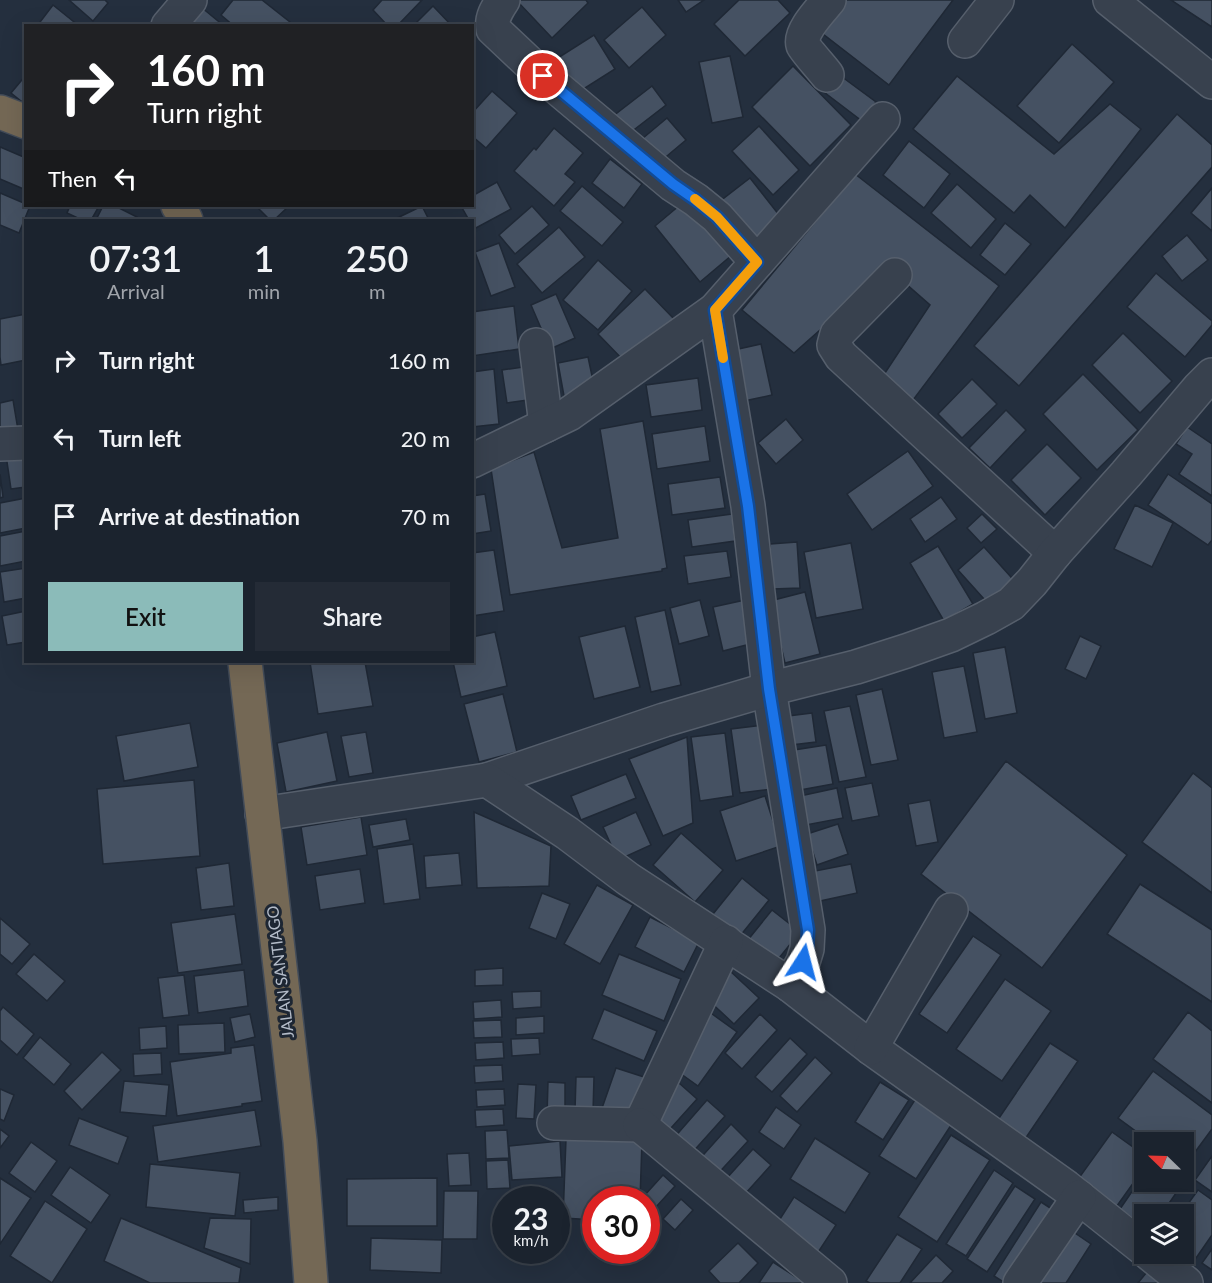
<!DOCTYPE html>
<html lang="en">
<head>
<meta charset="utf-8">
<style>
	body { margin:0; font-family:Lato,sans-serif; background:#242b36; color:#f1f3f6; height:100vh; display:flex; flex-direction:column; font-size:22px; white-space:nowrap }
	* { box-sizing:border-box; margin:0 }
	p { font-size:20px; color:#a0a4aa }
	.icon { flex:none; width:33px; height:33px; fill:none; stroke:currentColor; stroke-width:2; stroke-linecap:round; stroke-linejoin:round }
	.map { position:relative; flex:1; overflow:hidden }
	.side { position:absolute; left:24px; top:219px; width:450px; height:444px; display:flex; flex-direction:column; background:#1b232e; border-radius:0px; box-shadow:0 6px 24px #0002,0 0 0 2px #39404a }
	.side>* { flex:none }
	.guide { position:absolute; left:24px; top:24px; width:450px; height:183px; border-radius:0px; box-shadow:0 6px 24px #0002,0 0 0 2px #39404a; background:#202124; color:#fff; overflow:hidden }
	.needle { width:39px; rotate:293deg }
	.buttons { position:absolute; left:1134px; top:1132px; display:grid; gap:12px }
	.buttons a { display:grid; place-items:center; width:60px; height:60px; border-radius:0px; background:#1b232e; box-shadow:0 6px 24px #0002,0 0 0 2px #39404a; font-size:30px }
	.speed { position:absolute; left:492px; top:1186px; display:flex; gap:12px; font-size:30px; font-weight:700; text-align:center }
	.speed>* { display:grid; place-content:center; width:78px; height:78px; border-radius:50%; background:#1b232e; box-shadow:0 6px 24px #0002,0 0 0 2px #39404a; line-height:1 }
	.speed small { font-size:15px; font-weight:400 }
	.speed .limit { border:9px solid #d22; background:#fff; color:#111 }
	.pin { position:absolute; display:grid; place-items:center; width:51px; height:51px; color:#fff; margin:-26px; border:3px solid #fff; border-radius:50%; box-shadow:0 2px 6px #0007 }
	.me { position:absolute; width:66px; margin:-33px; rotate:9deg; stroke-linejoin:round; filter:drop-shadow(0 0 4px #0008) }
	.turn { display:flex; align-items:center; gap:21px; height:126px; padding:0 24px; font-size:27px }
	.turn .icon { width:78px; height:78px; stroke-width:2.5 }
	.turn b { display:block; font-size:42px; line-height:51px }
	.then { display:flex; align-items:center; height:57px; padding:0 24px; background:#0003; gap:12px; font-size:22px }
	.eta { display:flex; justify-content:space-evenly; align-items:center; height:102px; text-align:center }
	.eta b { font-size:36px; font-weight:600; line-height:42px }
	.cta { display:flex; gap:12px; margin-top:auto; padding:12px 24px }
	.cta a { flex:1; height:69px; border-radius:0px; background:#8bbbb9; color:#111; font-size:24px; font-weight:600; line-height:69px; text-align:center }
	.cta a+a { background:#242b36; color:#f1f3f6 }
	ul { padding:0; list-style:none }
	li { display:flex; align-items:center; gap:18px; height:78px; padding:0 24px }
	li div { flex:1 }
	li b { display:block; font-size:22px }
	li em { font-style:normal }
	.map>svg:first-child { display:block }
</style>
</head>
<body>
<div class="map">
<svg width="1212" height="1283" viewBox="0 0 1212 1283">
	<rect width="100%" height="100%" fill="#242f3e"/>
	<g fill="#455162" stroke="#1f2835" stroke-width="1.5">
		<path d="M69,0h36l3,3 -15,18z"/>
		<path d="M233,0h29l33,26h-61l-13,-11z"/>
		<path d="M382,0h40l-25,26h-9l-15,-16z"/>
		<path d="M521,0h65l2,3 -36,35 -34,-36z"/>
		<path d="M678,0h26l-18,12z"/>
		<path d="M739,0h39l12,13 -45,43 -31,-32z"/>
		<path d="M834,0h119l-64,85 -75,-58z"/>
		<path d="M1171,0h41v27z"/>
		<path d="M53,5l26,21h-42z"/>
		<path d="M433,6l19,20h-39z"/>
		<path d="M201,7l23,19h-38z"/>
		<path d="M642,7l24,28 -37,33 -25,-28z"/>
		<path d="M594,35l21,34 -41,26 -21,-34z"/>
		<path d="M1072,44l42,38 -55,61 -42,-37z"/>
		<path d="M730,56l13,61 -31,6 -13,-61z"/>
		<path d="M793,66l58,59 -41,41 -58,-59z"/>
		<path d="M834,71l42,31 -14,19 -42,-32z"/>
		<path d="M26,75v30l-15,-12z"/>
		<path d="M957,76l97,78 56,-50 31,25 -76,99 -35,-33 -16,18 -101,-84z"/>
		<path d="M652,86l14,19 -44,34 -14,-19z"/>
		<path d="M492,91l25,22 -31,35 -14,-12v-23z"/>
		<path d="M1177,114l35,31v22l-193,219 -45,-40z"/>
		<path d="M667,118l19,22 -31,26 -19,-22z"/>
		<path d="M759,126l40,44 -26,25 -41,-44z"/>
		<path d="M554,128l29,25 -18,21 10,8 -21,24 -40,-35 20,-23 2,2z"/>
		<path d="M909,141l41,33 -26,34 -41,-33z"/>
		<path d="M0,147l26,11v32l-26,-11z"/>
		<path d="M610,159l32,25 -18,24 -32,-25z"/>
		<path d="M855,174l144,112 -92,122 -28,-26 51,-77 -41,-36 -95,84 -52,-43z"/>
		<path d="M750,178l33,42 -31,24 -33,-42z"/>
		<path d="M497,182l14,27 -37,20 -2,-3v-6h-3l-8,-14h11v-10z"/>
		<path d="M957,184l39,35 -25,29 -40,-35z"/>
		<path d="M582,186l41,36 -21,24 -42,-35z"/>
		<path d="M1212,188v43l-21,-18z"/>
		<path d="M0,193l26,11v2h4l-11,27 -19,-8z"/>
		<path d="M686,200l46,55 -32,27 -45,-56z"/>
		<path d="M70,206h29l-8,14h-9l-15,-7z"/>
		<path d="M103,206h15l-1,1 20,10 -2,3h-39z"/>
		<path d="M256,206h33l-15,14h-4z"/>
		<path d="M422,206l7,14h-36z"/>
		<path d="M532,206l17,19 -34,29 -16,-19z"/>
		<path d="M1005,223l26,21 -26,31 -25,-20z"/>
		<path d="M559,227l26,30 -43,36 -25,-29z"/>
		<path d="M1187,235l21,25 -26,21 -20,-25z"/>
		<path d="M499,243l16,44 -24,9 -16,-44z"/>
		<path d="M598,260l34,31 -34,39 -35,-30z"/>
		<path d="M1156,273l56,48v4l-27,32 -58,-50z"/>
		<path d="M645,289l29,30 -47,45 -29,-30z"/>
		<path d="M556,294l19,44 -25,11 -19,-44z"/>
		<path d="M514,306l5,43 -47,7v-44z"/>
		<path d="M26,314v46l-25,5 -1,-8v-38z"/>
		<path d="M1123,333l49,48 -32,32 -48,-48z"/>
		<path d="M761,344l11,51 -28,6 -10,-51z"/>
		<path d="M588,357l7,33 -31,6 -6,-33z"/>
		<path d="M530,366l5,33 -28,4 -5,-33z"/>
		<path d="M494,369l5,55 -27,3v-55z"/>
		<path d="M1083,374l55,56 -41,40 -54,-56z"/>
		<path d="M698,378l4,32 -51,7 -5,-32z"/>
		<path d="M972,379l25,25 -35,34 -24,-24z"/>
		<path d="M13,400l5,30 -18,3v-30z"/>
		<path d="M1006,410l20,20 -36,38 -21,-20z"/>
		<path d="M786,419l17,21 -27,24 -18,-21z"/>
		<path d="M643,421l24,147 -5,1v2l-152,24 -19,-126 43,-17 28,96 56,-10 -18,-109z"/>
		<path d="M705,426l5,35 -53,8 -5,-35z"/>
		<path d="M1187,427l25,17v52l-33,-22 13,-20 -16,-10z"/>
		<path d="M1047,444l34,34 -36,37 -34,-35z"/>
		<path d="M908,451l25,35 -61,44 -25,-36z"/>
		<path d="M26,452v35l-15,2 -5,-34z"/>
		<path d="M0,474l3,23 -3,1z"/>
		<path d="M1168,474l44,30v36l-4,5 -60,-40z"/>
		<path d="M720,477l5,31 -53,7 -4,-31z"/>
		<path d="M485,494l6,37 -19,3v-38z"/>
		<path d="M941,497l16,22 -32,23 -15,-23z"/>
		<path d="M26,498v30l-26,5v-30z"/>
		<path d="M1135,505l38,18 -21,44 -38,-18z"/>
		<path d="M732,514l3,27 -43,6 -4,-27z"/>
		<path d="M982,514l15,15 -16,14 -14,-15z"/>
		<path d="M26,531v30l-26,5v-30z"/>
		<path d="M797,542l3,46 -28,1 -2,-45z"/>
		<path d="M851,543l12,66 -47,9 -12,-66z"/>
		<path d="M938,546l35,58 -29,17 -34,-58z"/>
		<path d="M984,547l35,39 -26,23 -35,-39z"/>
		<path d="M494,550l10,61 -32,5v-63z"/>
		<path d="M727,551l4,26 -43,7 -4,-28z"/>
		<path d="M26,568v30l-22,4 -4,-30z"/>
		<path d="M805,592l15,62 -35,9 -15,-62z"/>
		<path d="M700,600l9,36 -30,8 -9,-36z"/>
		<path d="M745,600l9,43 -31,8 -10,-44z"/>
		<path d="M665,610l16,75 -30,7 -16,-75z"/>
		<path d="M26,611v31l-19,3 -5,-29z"/>
		<path d="M625,626l15,61 -46,12 -15,-62z"/>
		<path d="M495,632l12,54 -46,11 -8,-35h19v-25z"/>
		<path d="M1080,636l21,10 -15,33 -21,-10z"/>
		<path d="M1005,647l12,66 -32,6 -12,-66z"/>
		<path d="M310,662h55l8,44 -55,8z"/>
		<path d="M964,666l13,66 -33,6 -12,-66z"/>
		<path d="M882,689l16,71 -27,5 -15,-70z"/>
		<path d="M503,694l14,58 -38,10 -15,-58z"/>
		<path d="M850,706l16,71 -27,5 -15,-71z"/>
		<path d="M812,713l4,29 -25,3 -3,-29z"/>
		<path d="M190,723l8,44 -74,14 -8,-45z"/>
		<path d="M765,725l8,64 -33,4 -9,-64z"/>
		<path d="M327,732l10,49 -51,11 -9,-49z"/>
		<path d="M366,732l7,41 -24,4 -8,-41z"/>
		<path d="M725,733l8,63 -33,5 -9,-64z"/>
		<path d="M687,737l6,86 -30,13 -34,-77z"/>
		<path d="M826,745l7,39 -33,6 -6,-40z"/>
		<path d="M1006,761l121,94 -85,113 -121,-94z"/>
		<path d="M1193,773l19,15v105l-70,-51z"/>
		<path d="M626,774l10,24 -55,22 -10,-24z"/>
		<path d="M194,780l6,76 -97,8 -6,-75z"/>
		<path d="M872,783l7,33 -27,5 -7,-33z"/>
		<path d="M837,788l6,30 -37,7 -6,-29z"/>
		<path d="M765,796l16,50 -45,15 -16,-50z"/>
		<path d="M930,800l8,42 -22,4 -8,-42z"/>
		<path d="M474,812l77,34 -2,40 -72,2z"/>
		<path d="M636,812l15,33 -33,15 -15,-33z"/>
		<path d="M361,817l6,38 -60,10 -6,-38z"/>
		<path d="M406,819l4,21 -37,7 -4,-22z"/>
		<path d="M838,824l10,30 -31,11 -10,-31z"/>
		<path d="M681,833l42,37 -28,32 -42,-37z"/>
		<path d="M413,844l7,55 -36,5 -7,-55z"/>
		<path d="M459,853l3,32 -36,3 -2,-32z"/>
		<path d="M229,863l5,43 -33,4 -5,-42z"/>
		<path d="M851,864l6,29 -37,8 -5,-30z"/>
		<path d="M360,869l5,34 -45,7 -5,-34z"/>
		<path d="M742,878l27,22 -29,36 -27,-22z"/>
		<path d="M1140,884l72,46v72l-105,-68z"/>
		<path d="M597,885l36,20 -33,59 -36,-20z"/>
		<path d="M542,893l28,11 -14,35 -27,-11z"/>
		<path d="M772,910l28,22 -29,36 -28,-22z"/>
		<path d="M235,914l7,50 -64,9 -7,-50z"/>
		<path d="M650,917l49,25 -15,30 -49,-25z"/>
		<path d="M0,918l30,26 -18,20 -12,-10z"/>
		<path d="M973,936l28,19 -54,78 -28,-19z"/>
		<path d="M34,954l31,27 -18,20 -31,-27z"/>
		<path d="M619,954l62,25 -17,42 -62,-26z"/>
		<path d="M503,968v17l-28,1v-16z"/>
		<path d="M244,970l4,36 -50,7 -4,-37z"/>
		<path d="M729,970l30,28 -25,26 -29,-27z"/>
		<path d="M184,975l5,40 -26,3 -5,-40z"/>
		<path d="M1005,979l46,32 -49,70 -46,-32z"/>
		<path d="M541,991v16l-28,2 -1,-17z"/>
		<path d="M501,1000l1,17 -28,2 -1,-17z"/>
		<path d="M3,1007l31,27 -17,21 -17,-15v-29z"/>
		<path d="M604,1009l53,22 -13,30 -52,-22z"/>
		<path d="M708,1011l29,21 -39,54 -28,-20z"/>
		<path d="M1188,1012l24,19v72l-59,-44z"/>
		<path d="M250,1014l5,23 -20,5 -5,-24z"/>
		<path d="M760,1014l17,16 -35,39 -17,-16z"/>
		<path d="M544,1016v17l-28,2v-17z"/>
		<path d="M501,1020l1,17 -28,1 -1,-17z"/>
		<path d="M224,1023l1,29 -46,2 -1,-29z"/>
		<path d="M166,1026l1,22 -27,2 -1,-22z"/>
		<path d="M40,1037l31,27 -17,21 -31,-27z"/>
		<path d="M539,1038l1,16 -28,2 -1,-17z"/>
		<path d="M790,1038l17,16 -35,38 -17,-15z"/>
		<path d="M503,1042l1,16 -28,2 -1,-17z"/>
		<path d="M1050,1043l28,18 -53,78 -28,-18z"/>
		<path d="M254,1045l8,56 -20,3v2l-65,10 -7,-54 61,-9v-5z"/>
		<path d="M102,1052l19,18 -39,40 -18,-19z"/>
		<path d="M161,1053l1,21 -28,2 -1,-22z"/>
		<path d="M815,1057l17,16 -35,39 -17,-16z"/>
		<path d="M502,1065l1,16 -28,2 -1,-17z"/>
		<path d="M616,1068l28,9 -14,44 -29,-10z"/>
		<path d="M1153,1071l59,44v14l-28,38v-24h-32l-34,-25z"/>
		<path d="M576,1077h18l-1,35 -18,-1z"/>
		<path d="M124,1081l45,4 -3,31 -46,-4z"/>
		<path d="M548,1082l17,1v33h-18z"/>
		<path d="M880,1082l29,18 -26,40 -28,-18z"/>
		<path d="M679,1083l18,16 -35,39 -18,-16z"/>
		<path d="M518,1084l18,1 -2,34 -18,-1z"/>
		<path d="M0,1089l14,6 -10,26 -4,-2z"/>
		<path d="M504,1089l1,16 -28,2 -1,-17z"/>
		<path d="M920,1092l37,24 -41,63 -37,-23z"/>
		<path d="M707,1100l18,16 -35,39 -17,-16z"/>
		<path d="M776,1107l25,18 -17,24 -25,-17z"/>
		<path d="M503,1109l1,16 -28,2 -1,-17z"/>
		<path d="M255,1110l6,36 -103,16 -5,-36z"/>
		<path d="M79,1118l49,19 -10,27 -49,-19z"/>
		<path d="M731,1124l17,17 -35,38 -17,-16z"/>
		<path d="M0,1129l9,7 -9,12z"/>
		<path d="M507,1130l2,28 -23,1 -1,-28z"/>
		<path d="M1112,1132l32,23v13l-30,42 -38,-28z"/>
		<path d="M951,1135l39,25 -53,82 -39,-25z"/>
		<path d="M815,1138l55,35 -25,40 -55,-34z"/>
		<path d="M566,1139l76,2 -2,59h-44v20l-33,-2z"/>
		<path d="M560,1141l2,36 -50,3 -3,-34z"/>
		<path d="M31,1142l26,19 -22,31 -26,-19z"/>
		<path d="M753,1149l18,16 -35,39 -18,-16z"/>
		<path d="M469,1153l2,32 -22,1 -2,-32z"/>
		<path d="M1212,1156v36l-17,-12z"/>
		<path d="M508,1160l2,28 -23,1 -1,-28z"/>
		<path d="M150,1164l90,9 -5,43 -89,-9z"/>
		<path d="M70,1167l40,28 -19,28 -40,-28z"/>
		<path d="M994,1170l19,13 -47,73 -20,-12z"/>
		<path d="M1144,1174v8h40v-3l1,1 -24,35h-17v11l-24,-17z"/>
		<path d="M663,1175l12,11 -19,21 -12,-11z"/>
		<path d="M0,1178l31,20 -31,46z"/>
		<path d="M437,1178v48h-90v-47z"/>
		<path d="M1015,1186l20,13 -48,73 -20,-13z"/>
		<path d="M1198,1190l14,10v35l-18,26 -10,-7v-39h-4z"/>
		<path d="M444,1191h34l-1,48h-34z"/>
		<path d="M278,1197v13l-34,3 -1,-13z"/>
		<path d="M794,1197l42,28 -21,32 -42,-27z"/>
		<path d="M681,1199l12,11 -18,20 -12,-11z"/>
		<path d="M45,1201l42,28 -35,54 -42,-27z"/>
		<path d="M1041,1202l20,13 -56,68 -11,-7z"/>
		<path d="M121,1218l120,50 -2,15h-89l-46,-22z"/>
		<path d="M210,1218l41,1 -1,45 -46,-16z"/>
		<path d="M1066,1227l25,17 -25,39h-37z"/>
		<path d="M897,1234l25,15 -22,34h-30l-4,-2z"/>
		<path d="M371,1238l71,2 -1,33 -71,-3z"/>
		<path d="M738,1243l20,20 -19,20h-19l-11,-12z"/>
		<path d="M1212,1249v21l-10,-7z"/>
		<path d="M936,1255l17,16 -11,12h-32z"/>
		<path d="M773,1262l32,21h-46z"/>
		<path d="M1151,1267l21,16h-34z"/>
	</g>
	<g fill="none" stroke-linecap="round" stroke-linejoin="round">
		<defs>
			<g id="minor">
				<path d="M503,0c-6,9 -12,18 -10,29l50,47 130,109 23,15 21,17 40,45"/>
				<path d="M1110,0l102,82"/>
				<path d="M168,26l22,-26"/>
				<path d="M965,41l32,-41"/>
				<path d="M827,75c-5,-7 -21,-24 -24,-30 -4,-13 18,-35 26,-45"/>
				<path d="M895,275l-58,59 -3,11 7,11 214,197"/>
				<path d="M715,310l33,196 21,183 39,241 -1,19 -4,13 -13,23"/>
				<path d="M536,345l10,80"/>
				<path d="M0,444l26,-1"/>
				<path d="M472,461l97,-47 146,-104 168,-191"/>
				<path d="M487,780l177,-60 105,-31 87,-22 50,-16 45,-16 35,-17 25,-14 21,-22 23,-29 71,-79 73,-86 13,-13"/>
				<path d="M262,814l225,-34 80,53 61,46 162,106 81,63 195,139 78,62"/>
				<path d="M871,1048l80,-138"/>
				<path d="M554,1123l86,2 86,-183"/>
				<path d="M640,1125l190,158"/>
				<path d="M1150,1254l36,29"/>
				<path d="M1020,1283l59,-86"/>
			</g>
			<g id="highway">
				<path d="M0,112l26,10"/>
				<path d="M178,206l2,2 6,12"/>
				<path d="M245,662l55,479 11,142"/>
			</g>
		</defs>
		<use href="#minor" stroke="#565f6c" stroke-width="36"/>
		<use href="#highway" stroke="#434c59" stroke-width="36"/>
		<use href="#minor" stroke="#38414e" stroke-width="33"/>
		<use href="#highway" stroke="#746855" stroke-width="33"/>
	</g>
	<g fill="none" stroke-linecap="round" stroke-linejoin="round">
		<defs>
			<path id="route" d="M543,76l130,108 23,16 21,17 40,45 -42,48 33,196 21,183 39,241 -1,18 -4,14"/>
		</defs>
		<use href="#route" stroke="#114b97" stroke-width="15"/>
		<use href="#route" stroke="#1a73e8" stroke-width="10"/>
		<path stroke="#f59e0b" stroke-width="10" d="M695,199l22,18 40,45 -42,48 8,48"/>
	</g>
	<g text-anchor="middle" stroke-width="6" stroke-linejoin="round" paint-order="stroke">
		<g font-size="16" fill="#b4bcc9" stroke="#1d2633">
			<text transform="translate(280 972) rotate(-97)" y="6">JALAN SANTIAGO</text>
		</g>
	</g>
</svg>
<div class="buttons">
<a><svg class="needle" viewBox="-14 -14 28 28"><path d="M0-13l5 13h-10z" fill="#e53935"/><path d="M0 13l5-13h-10z" fill="#a0a4aa"/></svg></a>
<a><svg class="icon" aria-label="layers" viewBox="0 0 24 24"><path d="M12 4l9 5-9 5-9-5zM3 14l9 5 9-5"/></svg></a>
</div>
<div class="speed"><div>23<small>km/h</small></div><div class="limit">30</div></div>
<div class="pin" style="left:543px;top:76px;background:#d93025"><svg class="icon" aria-label="arrive" viewBox="0 0 24 24"><path d="M6 21V4h12l-3 4 3 4H6"/></svg></div>
<svg class="me" style="left:803px;top:962px" viewBox="-20 -20 40 40"><path d="M0-17L14 15 0 8-14 15z" fill="#1a73e8" stroke="#fff" stroke-width="4"/></svg>
<div class="guide">
<div class="turn"><svg class="icon" aria-label="right" viewBox="0 0 24 24"><path d="M7 20v-9h11M14 6l5 5-5 5"/></svg><div><b>160 m</b>Turn right</div></div>
<div class="then">Then<svg class="icon" aria-label="left" viewBox="0 0 24 24"><path d="M17 20v-9H6M10 6l-5 5 5 5"/></svg></div>
</div>
<section class="side">
<div class="eta">
<div><b>07:31</b><p>Arrival</p></div>
<div><b>1</b><p>min</p></div>
<div><b>250</b><p>m</p></div>
</div>
<ul>
<li><svg class="icon" aria-label="right" viewBox="0 0 24 24"><path d="M7 20v-9h11M14 6l5 5-5 5"/></svg><div><b>Turn right</b></div><em>160 m</em></li>
<li><svg class="icon" aria-label="left" viewBox="0 0 24 24"><path d="M17 20v-9H6M10 6l-5 5 5 5"/></svg><div><b>Turn left</b></div><em>20 m</em></li>
<li><svg class="icon" aria-label="arrive" viewBox="0 0 24 24"><path d="M6 21V4h12l-3 4 3 4H6"/></svg><div><b>Arrive at destination</b></div><em>70 m</em></li>
</ul>
<div class="cta"><a>Exit</a><a>Share</a></div>
</section>
</div>
</body>
</html>
